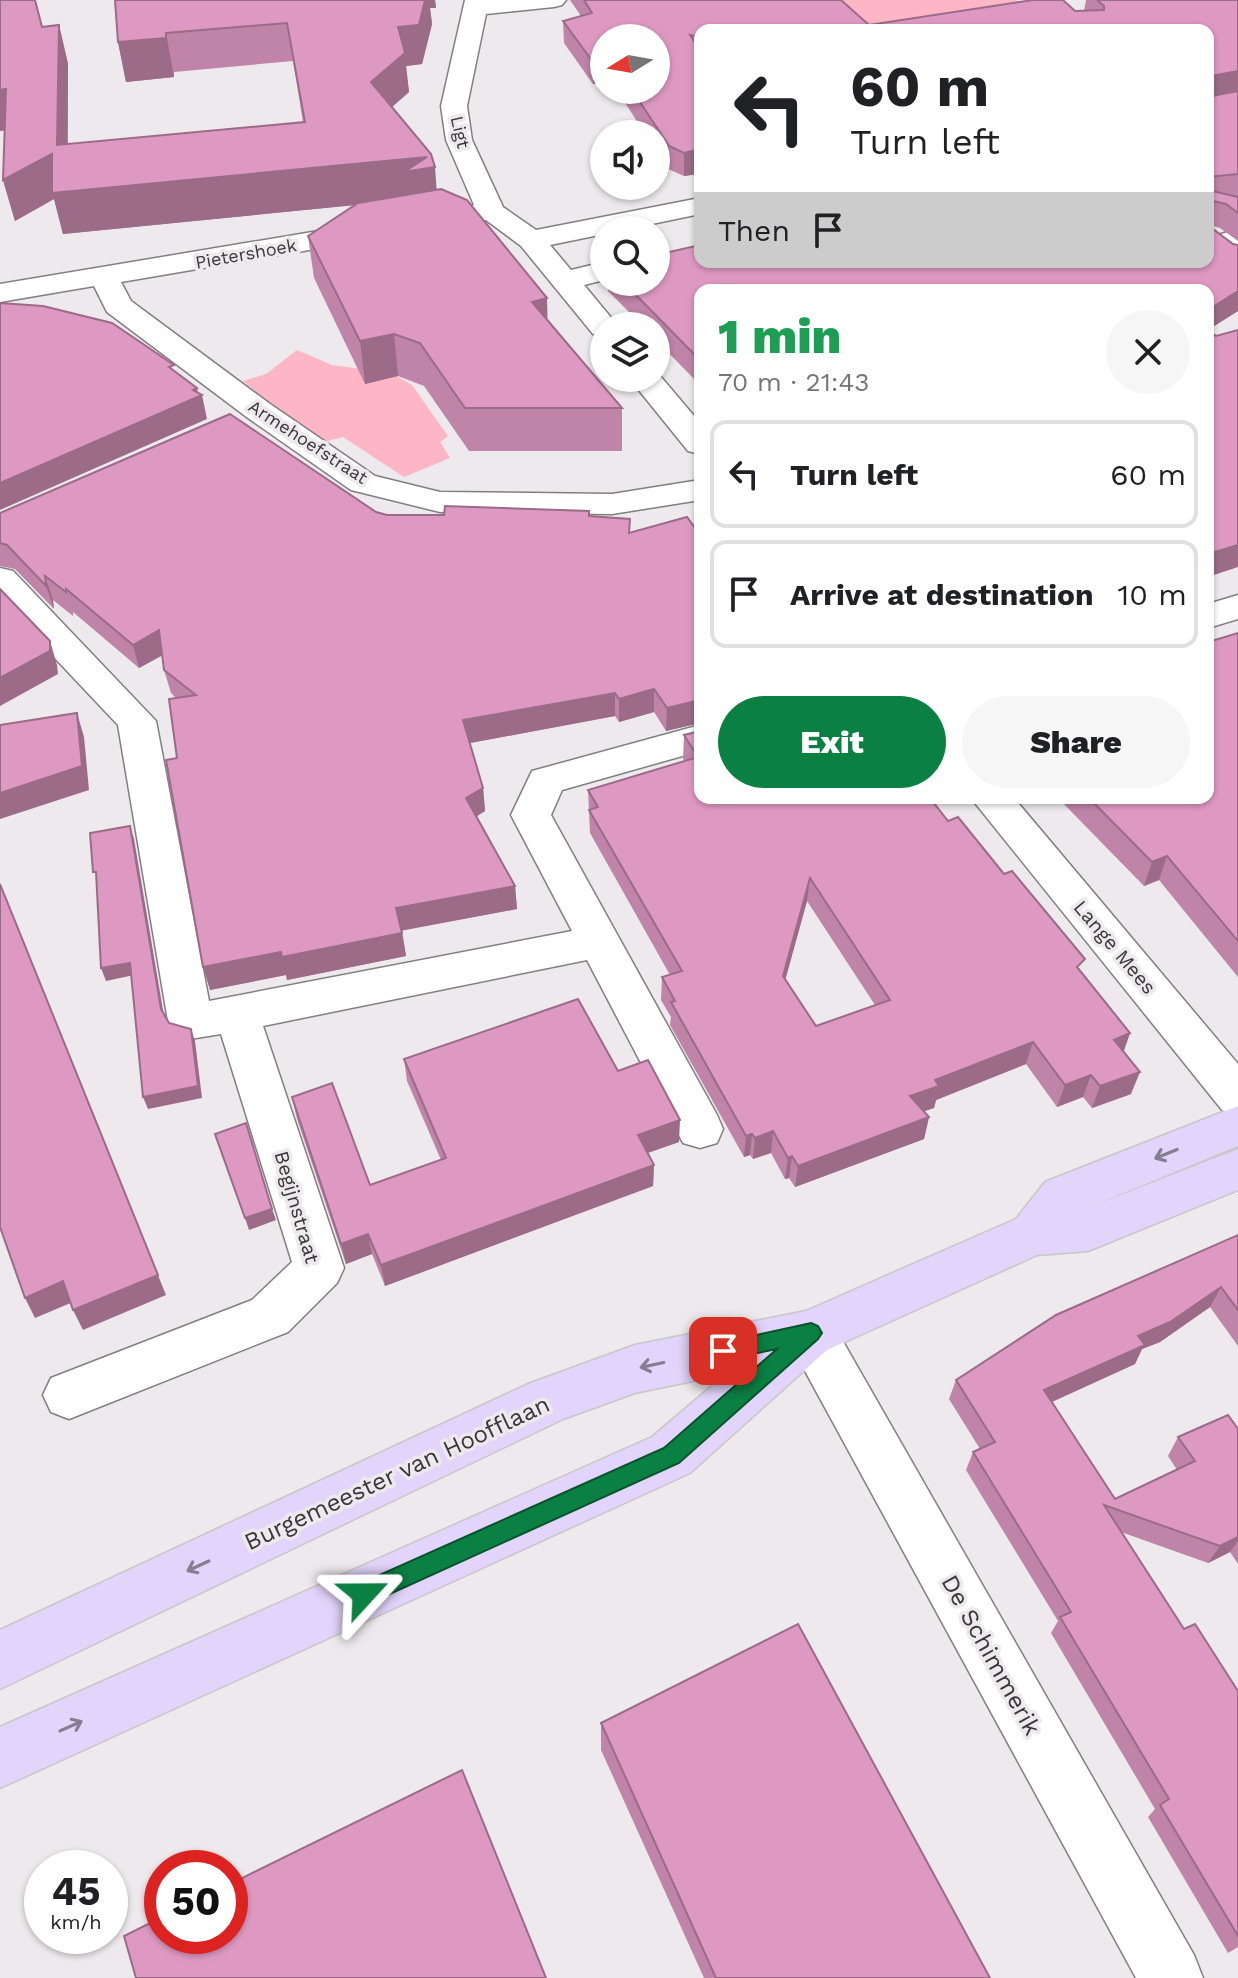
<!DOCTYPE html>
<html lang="en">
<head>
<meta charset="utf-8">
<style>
	body { margin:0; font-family:"Work Sans",sans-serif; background:#f6f6f6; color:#202124; height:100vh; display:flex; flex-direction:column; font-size:30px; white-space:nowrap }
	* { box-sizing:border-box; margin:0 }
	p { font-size:26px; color:#757577 }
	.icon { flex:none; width:44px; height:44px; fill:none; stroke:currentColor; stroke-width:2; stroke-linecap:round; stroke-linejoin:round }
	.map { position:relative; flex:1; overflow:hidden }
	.sheet { position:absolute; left:694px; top:284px; width:520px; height:520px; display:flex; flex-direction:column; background:#fff; border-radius:16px; box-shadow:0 2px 6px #0004 }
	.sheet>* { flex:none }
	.banner { position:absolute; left:694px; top:24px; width:520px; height:244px; border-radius:16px; box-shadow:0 2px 6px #0004; background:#fff; color:#202124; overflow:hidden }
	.needle { width:52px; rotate:259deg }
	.controls { position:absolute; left:590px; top:24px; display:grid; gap:16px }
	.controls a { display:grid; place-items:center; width:80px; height:80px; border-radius:50%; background:#fff; box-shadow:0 2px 6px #0004; font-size:40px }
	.speed { position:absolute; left:24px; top:1850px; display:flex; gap:16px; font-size:40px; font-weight:700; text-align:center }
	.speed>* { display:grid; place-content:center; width:104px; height:104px; border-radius:50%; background:#fff; box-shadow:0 2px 6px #0004; line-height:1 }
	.speed small { font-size:20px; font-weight:400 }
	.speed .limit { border:12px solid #d22; background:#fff; color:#111 }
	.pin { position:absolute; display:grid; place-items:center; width:68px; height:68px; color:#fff; margin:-34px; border-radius:16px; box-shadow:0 4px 12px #0006 }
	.me { position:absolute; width:88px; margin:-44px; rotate:66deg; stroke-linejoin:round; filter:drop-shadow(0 0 6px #0008) }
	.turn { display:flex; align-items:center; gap:28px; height:168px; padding:0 24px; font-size:36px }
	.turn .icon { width:104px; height:104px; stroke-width:2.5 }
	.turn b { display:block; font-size:56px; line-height:68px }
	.then { display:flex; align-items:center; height:76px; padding:0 24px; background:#0003; gap:16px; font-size:30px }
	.round { display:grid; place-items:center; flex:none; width:84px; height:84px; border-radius:42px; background:#f6f6f6 }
	.headline { display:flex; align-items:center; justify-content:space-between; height:136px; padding:0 24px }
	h1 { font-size:48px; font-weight:800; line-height:60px; color:#1e9e55 }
	.action { display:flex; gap:16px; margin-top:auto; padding:16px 24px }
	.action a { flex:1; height:92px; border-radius:48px; background:#0b8043; color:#fff; font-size:32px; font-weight:800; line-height:92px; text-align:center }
	.action a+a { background:#f6f6f6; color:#202124 }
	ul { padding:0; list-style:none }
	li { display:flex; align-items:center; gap:24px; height:108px; margin:0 16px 12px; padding:0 8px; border:4px solid #e0e0e0; border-radius:16px }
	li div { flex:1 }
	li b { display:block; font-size:30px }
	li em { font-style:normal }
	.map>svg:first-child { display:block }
</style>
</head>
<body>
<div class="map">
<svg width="1238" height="1978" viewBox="0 0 1238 1978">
	<rect width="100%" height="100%" fill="#ede9ed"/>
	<g fill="#feb5c6">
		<path d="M808,0h208l9,7 -185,23z"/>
		<path d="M297,350l35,15 59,8 21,12 36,51 -8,6 10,16 -46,19 -61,-40 -31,8 -32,-34 -37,-30 23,-7z"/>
	</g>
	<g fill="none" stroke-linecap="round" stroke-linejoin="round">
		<defs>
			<g id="minor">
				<path d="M465,0h101l-4,5 -8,2 -68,7 -19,92 5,34 31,67 33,23 164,-32v16l-77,16h-19v4l-54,11 21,25 33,-8v18l-20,5 34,41h-14v11l-11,-3 -72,-88 -35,-26 -365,62 10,19 139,103 105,72 65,16 172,2 88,-14v20l-88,14 -172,-2 -89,-22 -103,-72 -141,-106 -13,-26 -94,16v-18l474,-79 -28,-65 -5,-34z"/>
				<path d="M1238,229v18l-20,6 -10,-3v-12z"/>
				<path d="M656,371l44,52v31l-12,-3 -59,-73h27z"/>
				<path d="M0,568l13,3 143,150 53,280 363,-70 -61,-116 21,-44 168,-46v26l-138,39 -11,25 166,300 6,14 -6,14 -17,5 -17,-5 -96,-183 -324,66 81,242 -7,15 -49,49 -219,87 -18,-7 -8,-17 8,-17 201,-78 40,-38 -71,-228 -31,5 -16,-6 -6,-12 -50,-296 -118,-125z"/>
				<path d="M1238,595v24l-30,9v-24z"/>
				<path d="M971,798h43l224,266v52l-16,-6z"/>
				<path d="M811,1310l18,7 365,638 9,23h-67l-343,-629 -8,-16 8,-16z"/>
			</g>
			<path id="major" d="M1238,1106v40l-153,63 153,-60v41l-150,61 -51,4 -210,95 -137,123 -690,315v-61l652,-290 74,-63 -91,19 -72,26 -563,270v-59l528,-246 107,-39 171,-34 210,-92 29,-37z"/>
		</defs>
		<use href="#minor" stroke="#817f82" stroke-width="3"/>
		<use href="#major" stroke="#c8c7c8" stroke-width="3"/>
		<use href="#minor" fill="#fff" fill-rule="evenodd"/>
		<use href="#major" fill="#e2d4fa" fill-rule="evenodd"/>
	</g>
	<g fill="#bf84a7" fill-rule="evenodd">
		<path d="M0,0l42,27 17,-2 9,39v80l235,-22 -10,-61 -119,11v5l-48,5 -8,-40 -3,-42h320l1,8h-6l2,16 -10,40 -16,2 3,26 -17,15 45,83 110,108v22l75,88v43h-153l-45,-65 -26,-10 -33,8 -51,-106 -6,-42 46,-31 -291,29 -9,-35 -39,22 -12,-41 2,-50 -5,1z"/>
		<path d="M570,0h271l28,25 215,-14 2,-11h152v241l-18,-13 -7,-2v3l20,15 5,1v66l-26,16 26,240 -538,-277v95l-44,-45v-14h-13l-35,-35v-9h48l552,-20v-232h-508v142l-2,2 -14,2 -16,-7 -12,-18v-17h-11l-28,-44h39l-52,-52v44l-11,2 -29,-41 -1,-22 18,-5z"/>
		<path d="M376,512l11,3 202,1 40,17 66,-5 5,-2v197l-34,8 -12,-19 -35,10 -4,-6 -145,27 13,45 2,23 -8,5 38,70 2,23 -115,21 4,26 -119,24 -1,-5 -76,15 -33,-232 -1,-60 -5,-5 -7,-23 -2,-15 -23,13 -66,-56v4l-20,-16 1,9 -39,-40 -15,-3v-53z"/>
		<path d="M1238,633v344l-79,-97 -15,6 -86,-88h150z"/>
		<path d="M684,735l264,86 133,150 49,62 -6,18 7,43 -39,14 -9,-11 -26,10 -31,-43 -90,36 -2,8 -10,3 5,6 -5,22 -129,48 -6,-9 -4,1 -14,-26 -18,6 -3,-4 -6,2 -74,-132 1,-8 -10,-17 1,-23 8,-2 -80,-142 -2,-43 97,-29 -2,-2zM807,901l68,104 -59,21 -31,-46z"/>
		<path d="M404,1059l214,12 61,71 -31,11 6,12 -1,21 -268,100 -13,-32 -26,10 -49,-145 -5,-22 78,88 71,-25 -34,-79z"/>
		<path d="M1238,1235v111l-28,-39 -50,35 -18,7 -7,15 -83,38 63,97 62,-29 -9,-14 10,-19 60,-8v135l-8,-12 -22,11 -87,-31 63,97 54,62v256l-10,6 -80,-136 7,-8 -104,-176 7,-12 -92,-151 7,-18 7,-3 -31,-50 7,-19z"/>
		<path d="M601,1723l389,255h-286l-103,-228z"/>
	</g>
	<g fill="#9b6b88">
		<path d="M425,0h10l1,8h-6l2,16 -10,40 -16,2 3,26 -33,29 -5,-39 27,-55z"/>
		<path d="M59,25l9,39 -1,122 -10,-41z"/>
		<path d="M166,33l8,44 -48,5 -8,-40z"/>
		<path d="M604,60v22l-11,2v-22z"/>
		<path d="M1238,71v21l-30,6 3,-22z"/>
		<path d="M6,89l11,40 -17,2v-41z"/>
		<path d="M700,149v23l-2,2 -14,2v-23z"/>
		<path d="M52,154l375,3 8,10 3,41 -31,-8 -344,34 -9,-35 -39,22 -12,-41z"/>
		<path d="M1238,291v20l-30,19v-20z"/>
		<path d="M547,298l1,43 -16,-39z"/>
		<path d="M394,334l4,42 -33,8 -5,-43z"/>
		<path d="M197,388l2,9 3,-2 5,24 -207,91v-27z"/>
		<path d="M1238,545v22l-30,10v-23z"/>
		<path d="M45,576l8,24 1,9 -8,-23z"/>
		<path d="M159,630l6,24 -26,14 -6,-23z"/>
		<path d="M50,641l7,24 1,9 -58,32v-28z"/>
		<path d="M654,689v23l-35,10v-23z"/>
		<path d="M615,693v23l-150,28 -2,-24z"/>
		<path d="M700,700v23l-34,8 1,-23z"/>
		<path d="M77,713l7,24 5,53 -89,29v-26z"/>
		<path d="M483,788l2,23 -16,10 -3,-23z"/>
		<path d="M130,826l4,13 31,183 -4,-13z"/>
		<path d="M1167,856l-8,24 -15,6 8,-24z"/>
		<path d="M810,878l-3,23 -27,98 3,-23z"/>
		<path d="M0,884l166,411 -83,35 -10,-20z"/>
		<path d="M515,886l2,23 -117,22 -4,-23z"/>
		<path d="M402,933l4,23 -119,24 -1,-5 -76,15 -7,-23 78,-15z"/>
		<path d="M130,963l4,12 -28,6 -5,-13z"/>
		<path d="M191,1029l4,12 7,57 -54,11 -5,-12z"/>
		<path d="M1130,1033l-8,22 -8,-15z"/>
		<path d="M1033,1042l-7,22 -90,36 -2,8 -29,10 5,-22 25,-16z"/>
		<path d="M1140,1072l-9,22 -39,14 8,-22z"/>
		<path d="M1091,1075l-8,22 -26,10 8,-22z"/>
		<path d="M929,1117l-5,22 -129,48 3,-21z"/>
		<path d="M680,1120l-1,22 -41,14v-21z"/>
		<path d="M773,1131l-2,22 -18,6 2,-21z"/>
		<path d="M752,1134l-2,21 -6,2 2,-21z"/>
		<path d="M792,1156l-3,22 -4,1 3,-21z"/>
		<path d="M654,1165l-1,21 -268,100 -4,-21z"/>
		<path d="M272,1209l4,11 -27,10 -4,-12z"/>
		<path d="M368,1234l4,20 -26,10 -5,-20z"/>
		<path d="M63,1281l10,21 -38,16 -10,-20z"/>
		<path d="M1221,1287l-11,20 -50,35 -18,7 -7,15 -99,45 8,-19z"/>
		<path d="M1238,1537v4l-8,11 -22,11 12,-17z"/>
	</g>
	<g fill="#de99c2" stroke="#9b6b88" stroke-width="2" fill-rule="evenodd">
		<path d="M0,0h35l7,27 17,-2 -2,120 248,-23 -18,-99 -121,10v5l-48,4 -3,-42h310l-6,25 -21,2 7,26 -34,29 60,72 4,13 -31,5 23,-15 -375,36v-39l-49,26 3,-91 -6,1z"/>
		<path d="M584,0h257l28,25 164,-25h30l12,11 29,-1v-4l-7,-6h141v71l-27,5 1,20 26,-5v83l-30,3v-147h-508v7l-10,-2 10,15v99l-16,4 -15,-7 -37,-56h24v-52h-52v22l-11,2 -30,-41 29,-8z"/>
		<path d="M441,189l26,11 80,98 -15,4 90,106h-157l-45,-65 -26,-9 -34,7 -52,-105 50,-33z"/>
		<path d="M1208,190l30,7v16l-12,-9 -13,-3v28l20,15 5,1v46l-30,19v-20h-508v70l-77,-78h33v-27l44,-10v17h508z"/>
		<path d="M0,303l43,3 69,17 62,42 -5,2 28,21 -4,2 9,5 -202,88z"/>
		<path d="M1212,317v16l4,3 22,-6v215l-30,9v-236z"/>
		<path d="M230,414l146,98 11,3h57l1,-9 144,5v5l41,3 -1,14 58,-16 8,11 5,-2v174l-33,8 -13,-19 -35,10 -4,-6 -152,27 20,68 -17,10 49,88 -119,22 6,25 -120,24 -1,-5 -78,15 -37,-207 11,-2 -8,-59 27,-4 -32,-25 -5,-40 -26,15 -67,-56v3l-21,-16 1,10 -39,-41 -7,-2v-30z"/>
		<path d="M0,589l50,52v10l-50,27z"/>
		<path d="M1238,633v308l-71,-85 -15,6 -63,-64h119v-156z"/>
		<path d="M77,713l5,53 -82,27v-68z"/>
		<path d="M700,731v67h230l18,23 10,-4 46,57 8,-3 73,88 -8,8 53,66 -16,7 26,32 -40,14 -9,-11 -26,10 -32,-43 -98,38 4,6 -29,10 19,21 -131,49 -6,-10 -4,2 -15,-27 -18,7 -3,-4 -6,2 -75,-134 4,-1 -13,-24 20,-6 -93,-161 9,-3 -10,-17 110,-33 -14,-22zM810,878l80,122 -74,26 -33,-50z"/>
		<path d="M130,826l31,183 8,14 22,6 7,57 -55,11 -13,-134 -29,5 -5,-96h-3l-3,-39z"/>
		<path d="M0,884l158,391 -85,35 -10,-29 -38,17 -25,-71z"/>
		<path d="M578,999l40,72 30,-11 32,60 -42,15 16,30 -273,100 -13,-31 -27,10 -49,-147 40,-14 38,102 76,-27 -42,-99z"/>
		<path d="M246,1123l26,86 -27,9 -30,-84z"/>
		<path d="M1238,1235v75l-17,-23 -51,35 -32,14 7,9 -101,45 71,109 80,-38 -17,-24 50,-22 10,14v108l-18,9 -116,-41 80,124 11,-5 43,67v245l-78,-131 9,-6 -109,-182 11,-5 -98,-160 22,-10 -39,-62 100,-65z"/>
		<path d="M798,1624l192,354h-274l-115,-255z"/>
		<path d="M462,1770l84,208h-410l-12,-42 38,-19v19h68v-52z"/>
	</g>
	<defs><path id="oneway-shaft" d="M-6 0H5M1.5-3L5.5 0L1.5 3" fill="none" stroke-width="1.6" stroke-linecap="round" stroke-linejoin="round" transform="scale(2)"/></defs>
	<g stroke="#857e90">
		<use href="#oneway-shaft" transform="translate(1166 1154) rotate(158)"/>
		<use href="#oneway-shaft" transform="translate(652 1365) rotate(168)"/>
		<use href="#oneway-shaft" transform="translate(198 1566) rotate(155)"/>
		<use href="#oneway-shaft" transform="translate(71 1726) rotate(-24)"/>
	</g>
	<path fill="#0b8043" stroke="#07532c" stroke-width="2" d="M811,1323l7,3 4,7 -4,6 -139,124 -307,139 -8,4 -9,-4 -3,-8 3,-8 309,-138 113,-99 -54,11 -7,-3 -3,-6 3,-7z"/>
	<g text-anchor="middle" stroke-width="7" stroke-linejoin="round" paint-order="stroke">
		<g font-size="18" fill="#39383a" stroke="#ede9ed">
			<text transform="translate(460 132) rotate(77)" y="6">Ligt</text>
			<text transform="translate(246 254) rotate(-10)" y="6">Pietershoek</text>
			<text transform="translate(308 442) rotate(33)" y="6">Armehoefstraat</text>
		</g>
		<g font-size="20" fill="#39383a" stroke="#ede9ed">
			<text transform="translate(1115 947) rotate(50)" y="7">Lange Mees</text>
			<text transform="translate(297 1207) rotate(74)" y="7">Begijnstraat</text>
		</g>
		<g font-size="24" fill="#39383a" stroke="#ede9ed">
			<text transform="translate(397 1473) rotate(-25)" y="8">Burgemeester van Hoofflaan</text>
			<text transform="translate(991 1655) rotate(61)" y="8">De Schimmerik</text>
		</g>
	</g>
</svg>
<div class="controls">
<a><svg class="needle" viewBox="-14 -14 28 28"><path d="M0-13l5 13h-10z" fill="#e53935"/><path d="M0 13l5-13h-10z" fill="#757577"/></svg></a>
<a><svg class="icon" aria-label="sound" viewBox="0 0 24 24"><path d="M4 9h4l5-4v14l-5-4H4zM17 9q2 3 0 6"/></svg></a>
<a><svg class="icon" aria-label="search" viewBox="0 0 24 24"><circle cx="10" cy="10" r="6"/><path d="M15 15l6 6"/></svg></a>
<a><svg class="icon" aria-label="layers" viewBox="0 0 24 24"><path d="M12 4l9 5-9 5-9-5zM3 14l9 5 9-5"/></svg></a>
</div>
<div class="speed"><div>45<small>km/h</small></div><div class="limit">50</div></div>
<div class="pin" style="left:723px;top:1351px;background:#d93025"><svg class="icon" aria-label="arrive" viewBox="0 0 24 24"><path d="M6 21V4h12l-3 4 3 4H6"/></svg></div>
<svg class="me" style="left:364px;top:1594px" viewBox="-20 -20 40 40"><path d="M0-17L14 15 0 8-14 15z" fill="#0b8043" stroke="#fff" stroke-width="4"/></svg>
<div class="banner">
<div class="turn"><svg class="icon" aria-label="left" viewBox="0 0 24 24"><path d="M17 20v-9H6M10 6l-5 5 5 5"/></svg><div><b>60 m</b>Turn left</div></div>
<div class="then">Then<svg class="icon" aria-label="arrive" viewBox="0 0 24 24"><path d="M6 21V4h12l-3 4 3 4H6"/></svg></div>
</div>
<section class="sheet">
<div class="headline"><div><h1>1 min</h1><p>70 m · 21:43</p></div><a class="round"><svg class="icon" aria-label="close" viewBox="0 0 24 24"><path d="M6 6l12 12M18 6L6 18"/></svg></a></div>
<ul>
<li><svg class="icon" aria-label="left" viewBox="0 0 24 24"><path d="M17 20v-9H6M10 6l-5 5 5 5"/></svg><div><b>Turn left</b></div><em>60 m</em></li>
<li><svg class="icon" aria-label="arrive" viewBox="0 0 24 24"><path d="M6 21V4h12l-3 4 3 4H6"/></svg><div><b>Arrive at destination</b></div><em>10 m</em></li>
</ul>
<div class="action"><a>Exit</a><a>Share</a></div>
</section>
</div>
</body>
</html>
